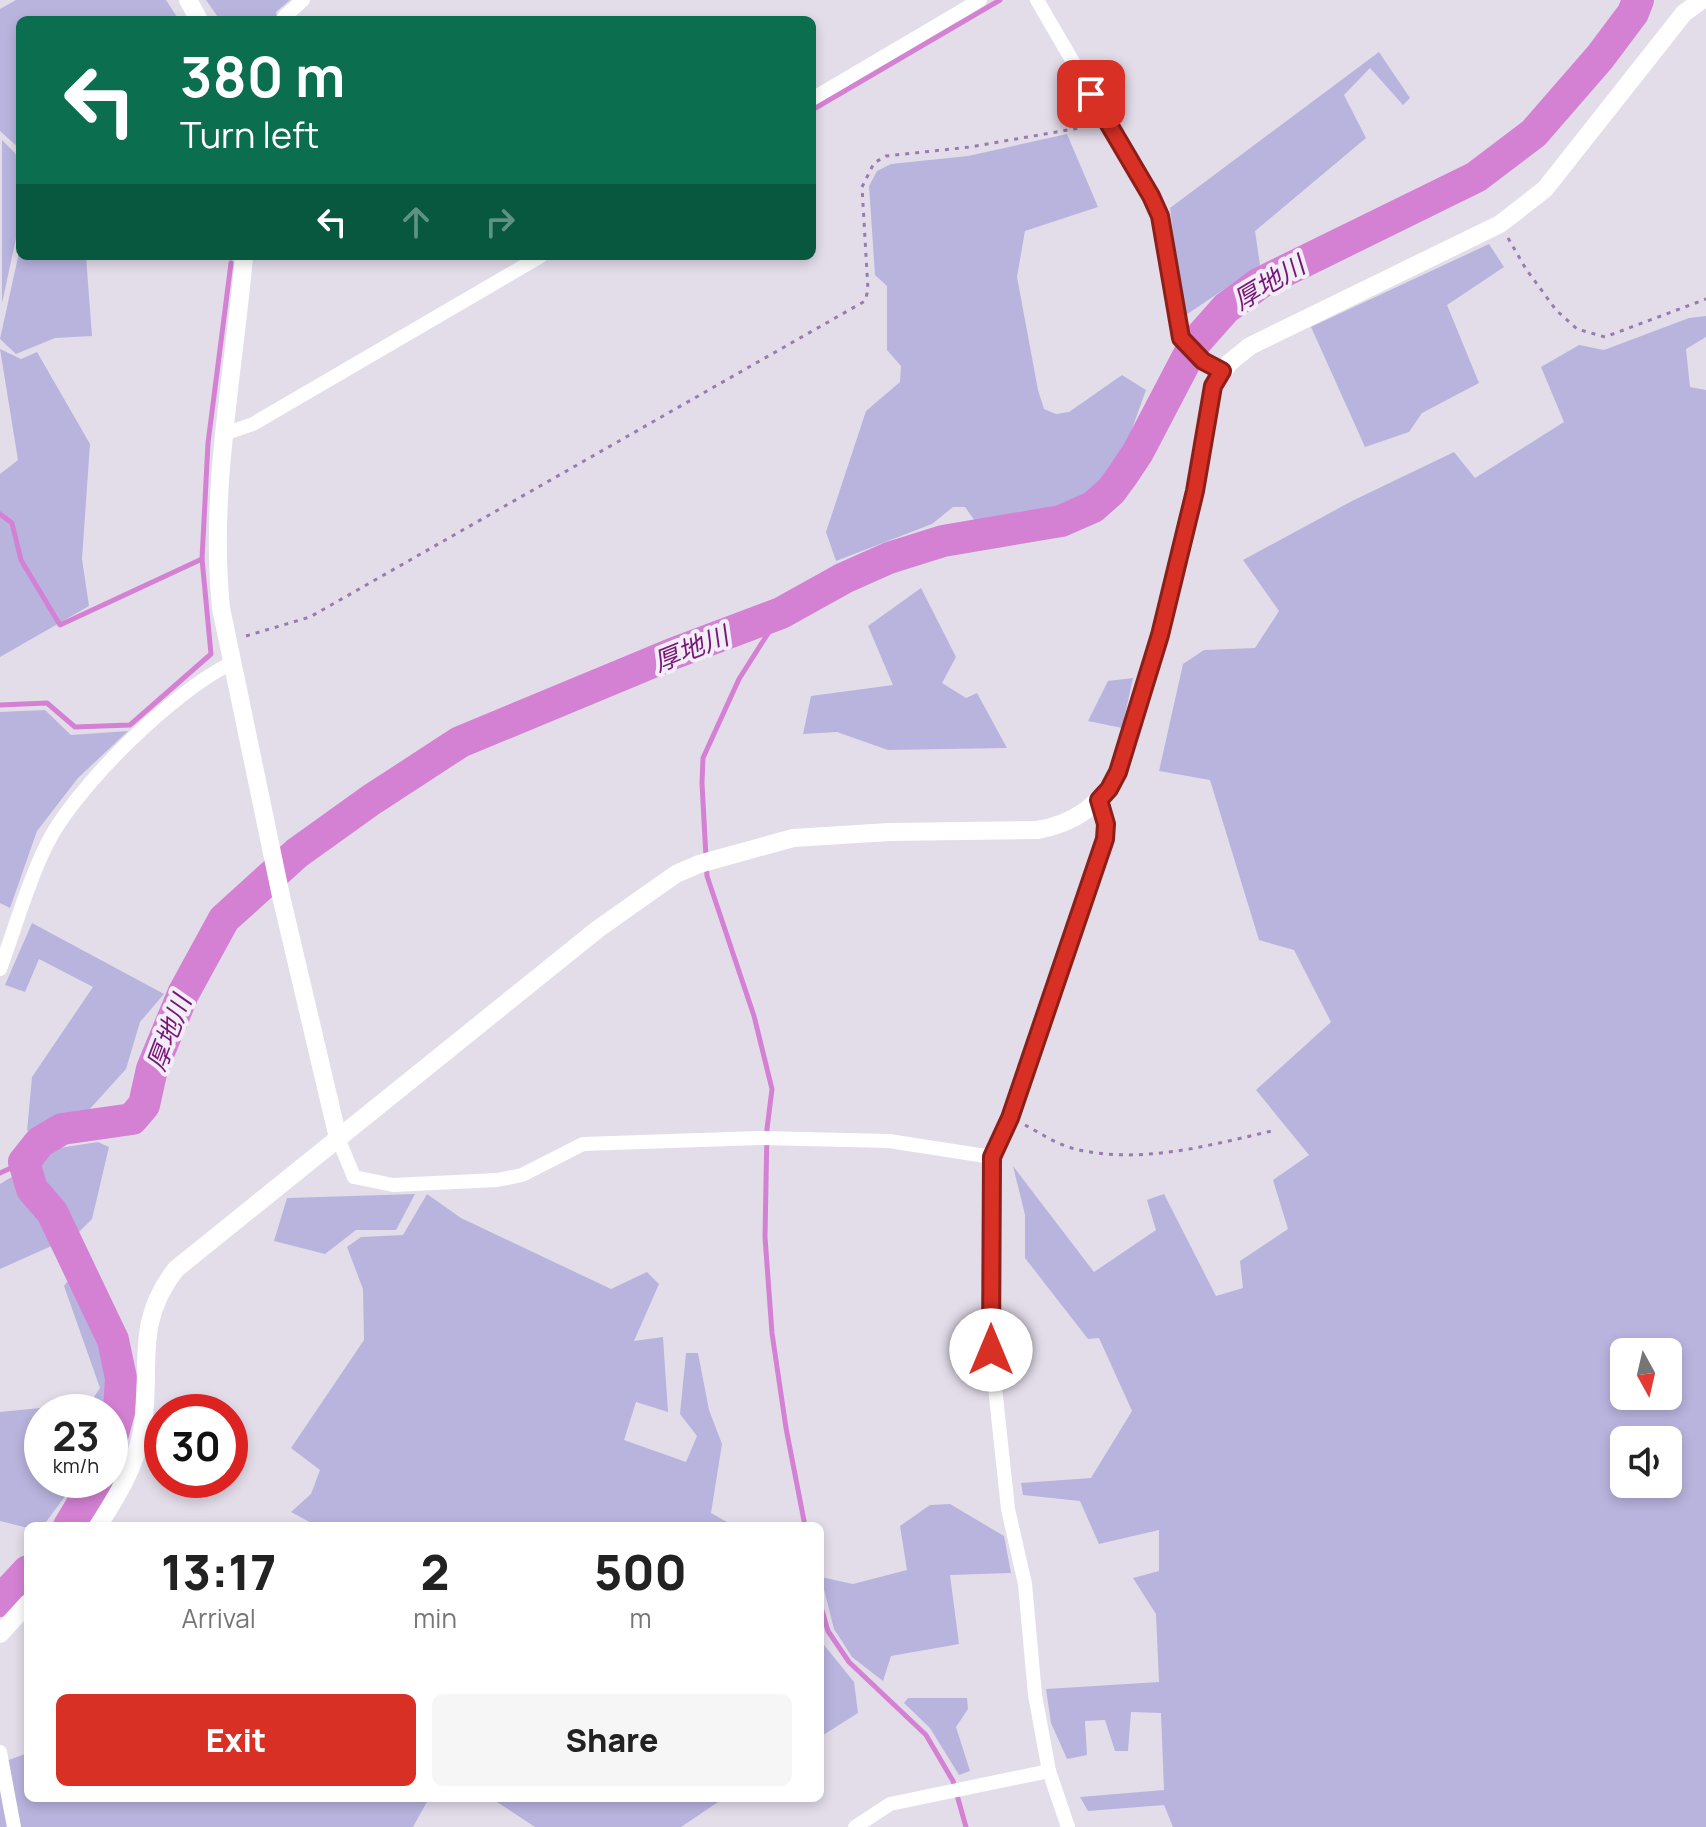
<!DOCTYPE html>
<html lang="en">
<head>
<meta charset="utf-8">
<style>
	body { margin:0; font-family:Manrope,"Noto Sans JP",sans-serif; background:#f6f6f6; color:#222; height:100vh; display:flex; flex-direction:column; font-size:30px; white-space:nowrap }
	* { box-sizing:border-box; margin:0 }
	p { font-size:26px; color:#767676 }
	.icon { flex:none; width:44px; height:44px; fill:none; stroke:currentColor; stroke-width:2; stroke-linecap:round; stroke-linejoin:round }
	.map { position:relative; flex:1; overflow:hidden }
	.details { position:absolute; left:24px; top:1522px; width:800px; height:280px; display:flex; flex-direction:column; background:#fff; border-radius:12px; box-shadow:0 4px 12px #0003 }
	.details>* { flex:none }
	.guide { position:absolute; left:16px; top:16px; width:800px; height:244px; border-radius:12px; box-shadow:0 4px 12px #0003; background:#0b6e4f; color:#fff; overflow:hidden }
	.needle { width:52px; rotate:172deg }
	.tools { position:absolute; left:1610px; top:1338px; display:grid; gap:16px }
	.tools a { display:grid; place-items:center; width:72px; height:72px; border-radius:12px; background:#fff; box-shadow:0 4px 12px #0003; font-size:40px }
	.speed { position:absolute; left:24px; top:1394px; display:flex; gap:16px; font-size:40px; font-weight:700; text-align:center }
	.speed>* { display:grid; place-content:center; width:104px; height:104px; border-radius:50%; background:#fff; box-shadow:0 4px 12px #0003; line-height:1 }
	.speed small { font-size:20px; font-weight:400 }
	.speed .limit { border:12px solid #d22; background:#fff; color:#111 }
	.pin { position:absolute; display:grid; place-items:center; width:68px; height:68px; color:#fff; margin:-34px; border-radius:16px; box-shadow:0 4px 12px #0006 }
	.me { position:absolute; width:88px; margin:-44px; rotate:0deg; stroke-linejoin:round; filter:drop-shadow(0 0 6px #0008) }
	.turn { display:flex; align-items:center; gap:28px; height:168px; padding:0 32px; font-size:36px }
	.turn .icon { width:104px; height:104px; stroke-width:2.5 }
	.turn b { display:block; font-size:56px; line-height:68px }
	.lanes { display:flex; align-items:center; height:76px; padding:0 32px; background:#0003; justify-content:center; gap:40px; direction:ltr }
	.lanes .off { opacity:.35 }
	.eta { display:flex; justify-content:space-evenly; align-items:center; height:136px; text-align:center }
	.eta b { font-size:48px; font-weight:800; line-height:56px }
	.action { display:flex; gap:16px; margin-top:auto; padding:16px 32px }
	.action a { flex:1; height:92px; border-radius:12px; background:#d93025; color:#fff; font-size:32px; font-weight:800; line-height:92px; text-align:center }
	.action a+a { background:#f6f6f6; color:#222 }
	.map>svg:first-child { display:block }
</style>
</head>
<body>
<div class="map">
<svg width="1706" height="1827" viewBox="0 0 1706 1827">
	<rect width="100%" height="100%" fill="#e3ddea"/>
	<g fill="#b9b4de" fill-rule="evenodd">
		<path d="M16,0h150l13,20h-159v129l-20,-18v-122z"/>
		<path d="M206,0h84l-14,12 1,8h-57z"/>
		<path d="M1379,52l31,46 -7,7 -33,-37 -26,27 22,43 -111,93 5,34 -77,52 -13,-109z"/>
		<path d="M1067,134l31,73 -73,24 -8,46 21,113 6,19 12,5 13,-2 53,-37 24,15c-19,50 -30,108 -89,125 -24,7 -54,6 -80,9l-12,-17h-12l-21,17 -96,37 -10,-29 40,-121 34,-29 1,-16 -14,-16v-64l-12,-11 -6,-89 8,-15 14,-7 77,-8z"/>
		<path d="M2,140l13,13 5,10v57l-18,83z"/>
		<path d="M1489,244l15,23 -57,38 32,78 -57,30 -13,19 -44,15 -54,-120z"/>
		<path d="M20,248v8h66l6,80 -37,2 -39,16 -16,-15z"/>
		<path d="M1706,316v21l-20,12 4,38 16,3v1437h-533l-9,-22 -76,6 -8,-14 84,-7 -3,-77 -30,-1 -3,39h-13l-10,-31 -20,1 2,34 -20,4 -16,-36 -5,-34 113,-7 -3,-68 -23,-36 26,-7v-41l-60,14 -19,-43 -57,-6 -2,-12 70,-5 41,-67 -33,-73 -11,1 -63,-81v-43l-12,-49 81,106 62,-42 -9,-30 17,-6 52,102 27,-8 -3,-27 48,-32 -15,-49 36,-25 -53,-65 75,-68 -37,-72 -35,-10 -49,-160 -51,-9 24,-107 21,-14 51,-2 24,-37 -36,-51 109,-59 102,-49 21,26 89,-56 -23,-55 38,-22 25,5 85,-32zM1624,1352h44v44h-44zM1624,1440h44v44h-44z"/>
		<path d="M0,349l21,10 16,-7 53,92 -8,115 7,47 -89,51v-183l18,-14z"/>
		<path d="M921,588l35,69 -14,26 24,15 11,-5 30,55 -119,2 -51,-18 -34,2 8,-38 82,-11 -25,-59z"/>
		<path d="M1133,678l-11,50 -34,-7 20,-40z"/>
		<path d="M45,710l26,25 57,-4 -50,47 -41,53 -27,77 -10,-5v-191z"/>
		<path d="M32,923l132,71 -24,28 -14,47 -38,42 -61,20 5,-54 61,-90 -54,-28 -14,33 -20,-7z"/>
		<path d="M98,1142l11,5 -17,72 -16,16 -76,34v-85l59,-36z"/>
		<path d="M415,1194l-19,36h-40l-31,24 -51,-13 13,-43z"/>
		<path d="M427,1194l34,24 150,71 36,-17 12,12 -25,57 29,-4 5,75 -32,-10 -12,38 62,22 11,-26 -17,-22 6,-61h12l11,57 13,34 -11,69 23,13h-417l-26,-14 20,-18 9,-24 -29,-22 73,-108 -1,-51 -16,-42 14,-10 42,-2z"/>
		<path d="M71,1277c23,26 49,88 45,123 -1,6 -4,13 -6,19v-7h-68v68h35l-34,46 -15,2 -28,-7v-109l90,-9 10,-15 -36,-102z"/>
		<path d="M950,1504l54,32 7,37 -61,2 9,69 -68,12 -8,25 -31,-24 -18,-28 -13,-52 32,7 54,-14 -7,-44 30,-21z"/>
		<path d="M820,1640l34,42 4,31 -38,24z"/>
		<path d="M908,1698h59l1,11 -12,18 14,44 -11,4 -29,-47 -26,-25z"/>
		<path d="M28,1753v45h401l-16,29h-413v-64z"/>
		<path d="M491,1798h233l-43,29h-146z"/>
	</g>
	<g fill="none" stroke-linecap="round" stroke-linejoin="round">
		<g stroke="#d481d4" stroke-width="5">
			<path d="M812,110l188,-110"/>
			<path d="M0,514l12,9 9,37 39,65 142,-66 6,-116 23,-180"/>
			<path d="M781,613l-42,66 -36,79 -1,25 5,93 47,140 18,73 -5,40 -2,108 7,96 14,95 19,98"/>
			<path d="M0,705l47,-2 28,24 55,-2 81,-71 -9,-95"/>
			<path d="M0,1173l24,-11"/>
			<path d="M820,1604l8,27 21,31 77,73 27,46 13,46"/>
		</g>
		<g stroke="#d481d4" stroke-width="32">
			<path d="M110,1445l9,-33 2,-34 -8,-38 -61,-128 -20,-23 -8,-27 16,-20 22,-13 70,-10 12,-14 8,-36 31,-75 41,-75 73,-66 74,-53 89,-58 212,-88 109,-41 63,-35 45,-20 54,-17 118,-20 32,-14 18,-16 11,-15 16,-24 57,-109 31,-35 34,-25 216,-106 58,-44 66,-76 33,-44 5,-13"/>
			<path d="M69,1526l28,-46"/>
			<path d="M0,1601l28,-30"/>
		</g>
		<g stroke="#987cb0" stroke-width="3" stroke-dasharray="4 6" stroke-linecap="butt">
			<path d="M1508,238l18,31 30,41 21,19 28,8 101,-38"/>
			<path d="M246,636l64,-19 555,-316 3,-11 -6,-103 12,-24 12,-7 84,-9 109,-19 11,-4"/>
			<path d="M1025,1125c15,8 33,20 50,24 67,16 135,-4 201,-19"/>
		</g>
		<g stroke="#fff" stroke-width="14">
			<path d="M1037,0l114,196 9,20 19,117 24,28 19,10"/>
			<path d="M286,20l-2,-3 19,-17"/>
			<path d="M812,99l168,-99"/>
			<path d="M224,434l29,-10 288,-168"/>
			<path d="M0,969c15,-40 26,-82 45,-121 27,-58 127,-156 185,-184"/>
			<path d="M338,1138l16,39 39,8 104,-5 25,-5 61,-31 176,-6 130,3 103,16"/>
			<path d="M0,1752l14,75"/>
			<path d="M855,1827l35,-23 159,-33"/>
			<path d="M1068,1827l-19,-56 -14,-76 -10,-111 -17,-75 -17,-159 1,-193 18,-39 95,-279 1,-15 -7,-24"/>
		</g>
		<g stroke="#fff" stroke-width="18">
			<path d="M188,0l11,20"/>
			<path d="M244,256c-10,117 -35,234 -23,352l60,288 57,242"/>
			<path d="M98,1526c20,-31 37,-59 44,-95 11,-62 -10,-106 34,-162l422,-340 78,-55 23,-10 94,-26 96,-6 148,-2c36,-6 64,-25 81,-58l42,-137 35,-144 18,-105 16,-23 21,-17 250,-122 45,-35 139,-176 18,-13"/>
			<path d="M0,1634l28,-31"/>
		</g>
	</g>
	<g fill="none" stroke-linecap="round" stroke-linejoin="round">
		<defs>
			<path id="route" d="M991,1350l1,-193 18,-39 95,-279 1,-15 -7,-24 10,-11 9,-17 42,-137 35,-144 18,-105 9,-15 -19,-10 -22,-23 -21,-122 -9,-20 -60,-102"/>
		</defs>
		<use href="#route" stroke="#8d1f18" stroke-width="20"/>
		<use href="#route" stroke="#d93025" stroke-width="14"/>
	</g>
	<g text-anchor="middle" stroke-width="8" stroke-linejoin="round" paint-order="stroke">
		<g font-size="26" font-style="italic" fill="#7a1578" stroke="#f1eef7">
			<text transform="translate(1269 283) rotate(-31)" y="9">厚地川</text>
			<text transform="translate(691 649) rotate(-22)" y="9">厚地川</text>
			<text transform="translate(169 1033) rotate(-69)" y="9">厚地川</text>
		</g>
	</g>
</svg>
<div class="tools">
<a><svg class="needle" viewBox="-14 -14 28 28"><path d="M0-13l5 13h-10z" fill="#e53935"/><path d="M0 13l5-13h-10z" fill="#767676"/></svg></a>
<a><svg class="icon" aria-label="sound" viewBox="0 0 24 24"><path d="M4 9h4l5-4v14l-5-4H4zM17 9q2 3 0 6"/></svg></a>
</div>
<div class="speed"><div>23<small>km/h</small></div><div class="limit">30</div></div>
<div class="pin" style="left:1091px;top:94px;background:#d93025"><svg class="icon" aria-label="arrive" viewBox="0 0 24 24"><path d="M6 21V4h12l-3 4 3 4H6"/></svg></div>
<svg class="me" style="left:991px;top:1350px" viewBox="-20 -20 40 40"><circle r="19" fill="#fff"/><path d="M0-13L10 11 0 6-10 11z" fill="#d93025"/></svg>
<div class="guide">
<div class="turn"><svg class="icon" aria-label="left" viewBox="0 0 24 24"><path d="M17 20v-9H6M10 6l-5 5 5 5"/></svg><div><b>380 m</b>Turn left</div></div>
<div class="lanes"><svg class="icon" aria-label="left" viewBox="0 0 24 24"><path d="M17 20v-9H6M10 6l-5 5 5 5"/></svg><svg class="icon off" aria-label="ahead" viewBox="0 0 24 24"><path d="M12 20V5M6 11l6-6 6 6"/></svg><svg class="icon off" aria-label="right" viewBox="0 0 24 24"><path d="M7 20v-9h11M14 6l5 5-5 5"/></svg></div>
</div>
<section class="details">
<div class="eta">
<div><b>13:17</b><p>Arrival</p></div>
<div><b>2</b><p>min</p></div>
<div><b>500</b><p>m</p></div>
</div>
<div class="action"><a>Exit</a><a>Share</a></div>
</section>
</div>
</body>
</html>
